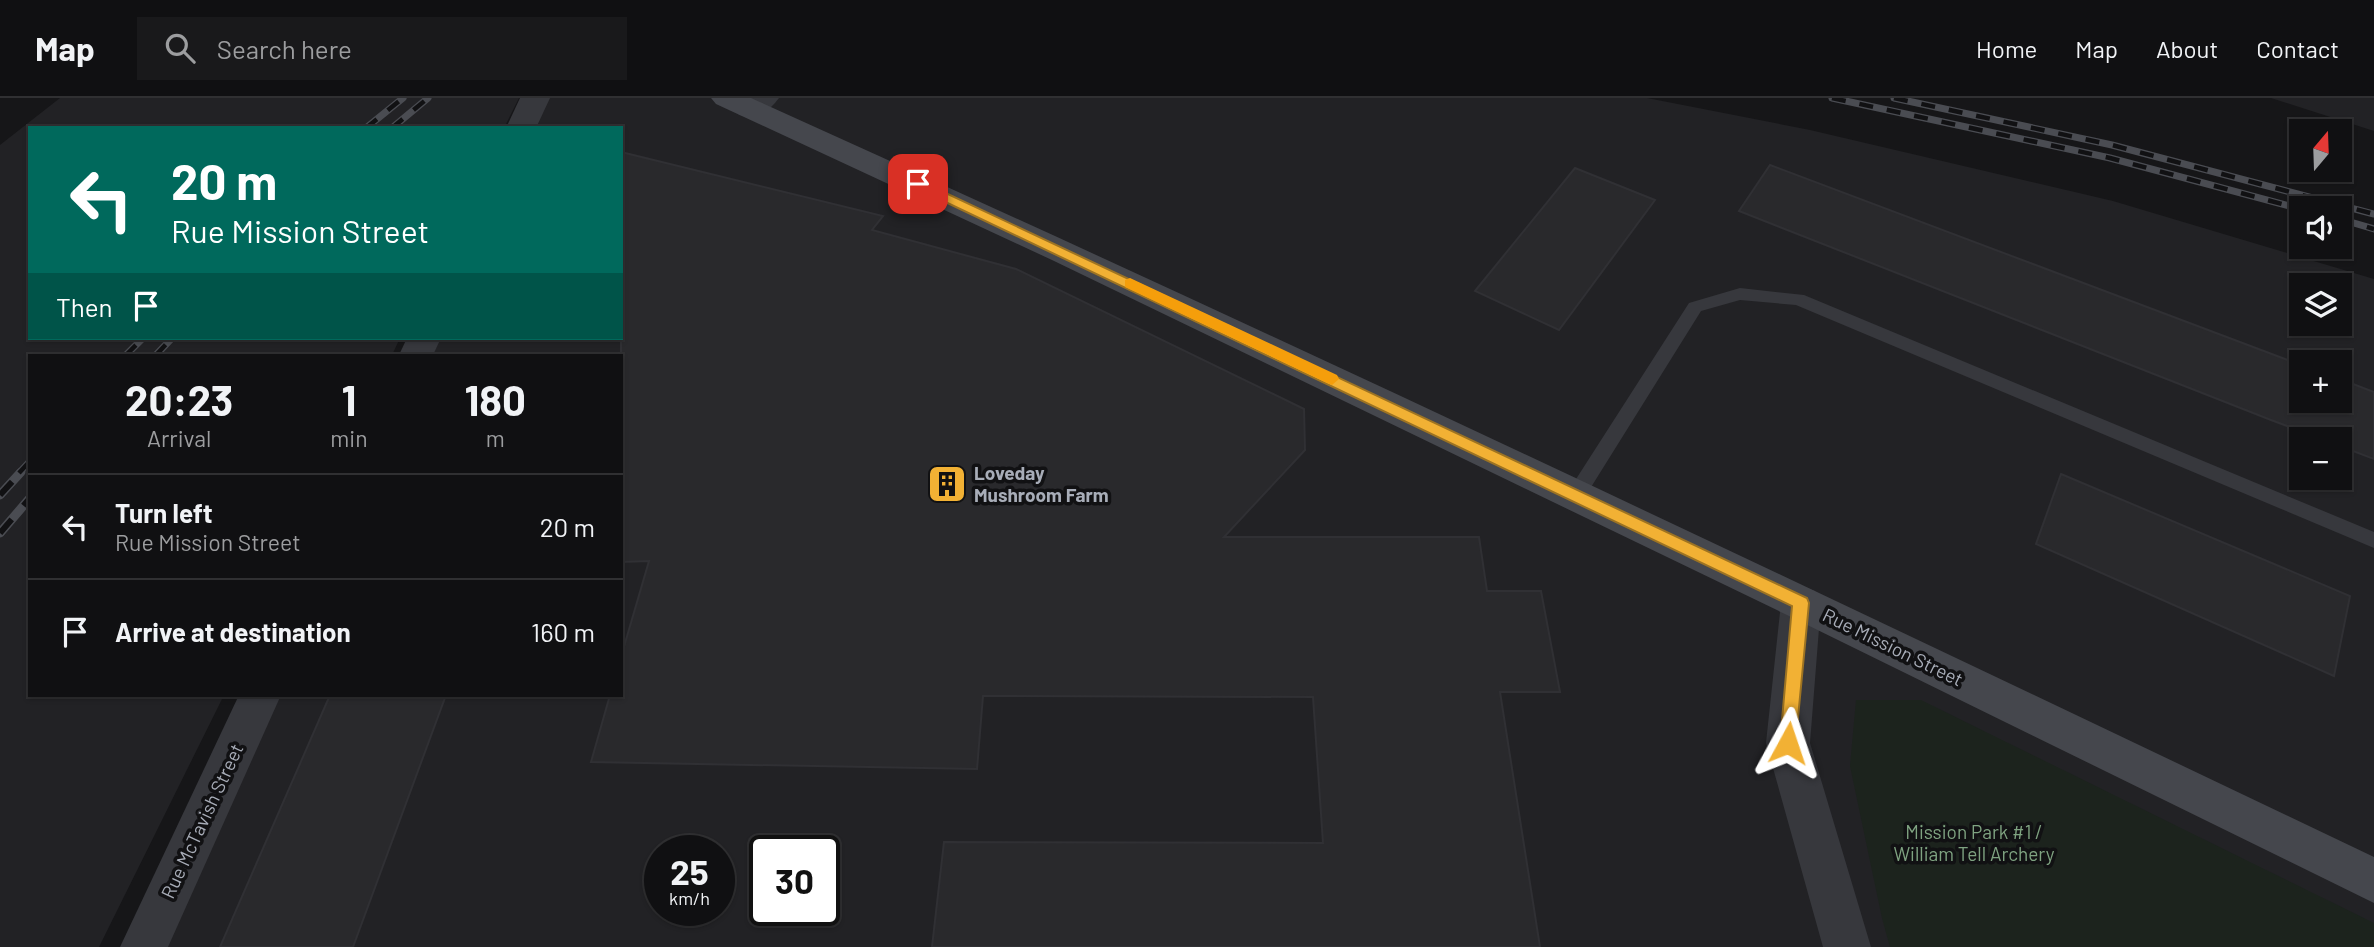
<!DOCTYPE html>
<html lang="en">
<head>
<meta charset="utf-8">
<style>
	body { margin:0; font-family:Barlow,sans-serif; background:#19191b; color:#f1f3f6; height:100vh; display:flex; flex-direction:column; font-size:26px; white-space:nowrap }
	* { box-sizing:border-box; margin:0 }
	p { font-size:23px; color:#9c9d9f }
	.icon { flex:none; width:38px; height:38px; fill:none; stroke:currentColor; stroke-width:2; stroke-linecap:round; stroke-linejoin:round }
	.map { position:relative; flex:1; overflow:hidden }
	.panel { position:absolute; left:28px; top:256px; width:595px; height:343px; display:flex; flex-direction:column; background:#101012; border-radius:0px; box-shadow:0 2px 5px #0004,0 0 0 2px #303032 }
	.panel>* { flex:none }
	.hud { position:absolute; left:28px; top:28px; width:595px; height:214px; border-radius:0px; box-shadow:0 2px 5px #0004,0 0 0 2px #303032; background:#00695c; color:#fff; overflow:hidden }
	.needle { width:46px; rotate:19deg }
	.controls { position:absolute; left:2289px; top:21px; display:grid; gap:14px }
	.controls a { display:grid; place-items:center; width:63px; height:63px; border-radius:0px; background:#101012; box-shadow:0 2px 5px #0004,0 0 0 2px #303032; font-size:35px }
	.speed { position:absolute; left:644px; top:737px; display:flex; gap:14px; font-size:35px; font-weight:700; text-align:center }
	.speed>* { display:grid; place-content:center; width:91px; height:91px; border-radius:50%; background:#101012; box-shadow:0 2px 5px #0004,0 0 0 2px #303032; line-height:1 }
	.speed small { font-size:18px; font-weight:400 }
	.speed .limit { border:4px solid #111; border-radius:10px; background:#fff; color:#111 }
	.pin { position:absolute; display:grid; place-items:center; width:60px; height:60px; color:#fff; margin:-30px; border-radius:14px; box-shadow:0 4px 10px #0006 }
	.me { position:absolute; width:77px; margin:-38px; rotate:5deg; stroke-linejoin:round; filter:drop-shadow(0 0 5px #0008) }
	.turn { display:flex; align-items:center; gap:24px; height:147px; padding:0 28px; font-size:32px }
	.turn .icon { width:91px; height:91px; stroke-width:2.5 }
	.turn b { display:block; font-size:49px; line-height:60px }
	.then { display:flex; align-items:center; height:66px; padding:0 28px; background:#0003; gap:14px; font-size:26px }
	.eta { display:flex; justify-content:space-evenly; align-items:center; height:119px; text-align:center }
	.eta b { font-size:42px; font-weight:700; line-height:49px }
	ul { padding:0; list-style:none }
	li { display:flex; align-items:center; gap:21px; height:105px; padding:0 28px; border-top:2px solid #303032 }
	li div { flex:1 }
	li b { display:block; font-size:26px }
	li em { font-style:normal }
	header { display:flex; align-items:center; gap:42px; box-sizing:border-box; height:98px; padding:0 35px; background:#101012; border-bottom:2px solid #303032 }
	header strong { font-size:33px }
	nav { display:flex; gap:38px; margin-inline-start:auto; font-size:24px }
	.search { width:490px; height:63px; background:#19191b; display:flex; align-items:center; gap:18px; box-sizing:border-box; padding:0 24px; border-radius:0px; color:#9c9d9f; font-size:26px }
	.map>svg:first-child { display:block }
</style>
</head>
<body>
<header>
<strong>Map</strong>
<div class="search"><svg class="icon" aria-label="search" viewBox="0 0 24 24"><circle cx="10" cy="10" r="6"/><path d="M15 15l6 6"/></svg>Search here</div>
<nav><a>Home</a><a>Map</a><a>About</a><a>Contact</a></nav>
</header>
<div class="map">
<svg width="2374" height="849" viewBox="0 0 2374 849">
	<rect width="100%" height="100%" fill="#161618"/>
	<g fill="#222225" fill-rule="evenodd">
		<path d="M60,0h459l-15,30h-474v210h370l-8,17h-362v340h194l-125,252h-99v-802z"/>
		<path d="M535,0h176l37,16 23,-16h876l163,32 303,71 261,78v668h-2230l116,-252h361v-340h-205l8,-17h197v-210h-100zM2301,187h39v39h-39zM2301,264h39v39h-39zM2301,341h39v39h-39zM660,752h59v60h-59zM765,752h59v60h-59z"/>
		<path d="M2271,0h103v33z"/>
	</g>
	<path fill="#1c231d" d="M1856,602h65l453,223v24h-484l-8,-29 -32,-152z"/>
	<g fill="#29292c" stroke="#303034" stroke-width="2">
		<path d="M621,54l262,64 -11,14 144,39 288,140 1,41 -81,87h255l8,54h54l19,101h-60l40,255h-608l12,-105 379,1 -10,-146 -330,-1 -6,73 -386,-7 19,-67h11v-38l28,-96 -28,1z"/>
		<path d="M1770,67l531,200v36h39v-22l34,13v67l-34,-13v-7h-18l-51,-19 -532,-209z"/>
		<path d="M1575,70l80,32 -96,130 -84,-39z"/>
		<path d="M2061,376l289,122 -16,80 -298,-132z"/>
		<path d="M330,597h116l-93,252h-133z"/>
	</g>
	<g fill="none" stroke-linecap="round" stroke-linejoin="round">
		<path fill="#37383d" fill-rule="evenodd" d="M1740,190l64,7 570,237v16l-578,-243 -56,-5 -39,11 -118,189 -7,3 -7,-3 -2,-5 2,-5 120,-187z"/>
		<g fill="#37383d" fill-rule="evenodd">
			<path d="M520,0h30l-14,30h-30z"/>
			<path d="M744,0h35c-10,14 -23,21 -40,17l-4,-7z"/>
			<path d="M407,240h34l-8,17h-34z"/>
			<path d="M1801,488l14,5 6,12 -11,140 61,204h-48l-57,-204 15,-140 6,-12z"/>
			<path d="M239,597h42l-113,252h-48z"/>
		</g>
		<path fill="#45474d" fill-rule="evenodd" d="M711,0h40c545,245 1084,502 1623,759v46l-587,-288 -735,-355 -336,-156z"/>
		<defs>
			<g id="rail-far1">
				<path d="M1832,0l278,60 191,51"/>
				<path d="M1894,0l218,47 262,69"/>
				<path d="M366,30l37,-30"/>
				<path d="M392,30l36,-30"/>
				<path d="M2340,121l34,10"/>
				<path d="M126,257l17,-17"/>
				<path d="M156,257l16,-17"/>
				<path d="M19,375l11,-12"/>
			</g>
			<g id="rail">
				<path d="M0,397l21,-23"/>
				<path d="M0,435l30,-35"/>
			</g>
		</defs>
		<use href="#rail-far1" stroke="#4a4c52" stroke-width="7"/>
		<use href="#rail" stroke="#4a4c52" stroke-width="9"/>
		<use href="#rail-far1" stroke="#111113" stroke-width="4.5" stroke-dasharray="14" stroke-linecap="butt"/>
		<use href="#rail" stroke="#111113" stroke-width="6" stroke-dasharray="18" stroke-linecap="butt"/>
	</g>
	<path fill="#f2b134" stroke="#9d7322" stroke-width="2" d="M918,82l889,418 2,5 -14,146 -7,2 -6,-2 -2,-6 12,-137 -878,-419v-6z"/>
	<path fill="#f59e0b" d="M1130,180l207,97 2,4 -7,6 -5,-2 -202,-96v-7z"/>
	<defs>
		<symbol id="building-square" viewBox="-11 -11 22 22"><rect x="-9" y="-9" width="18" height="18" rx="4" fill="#f2b134" stroke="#111113"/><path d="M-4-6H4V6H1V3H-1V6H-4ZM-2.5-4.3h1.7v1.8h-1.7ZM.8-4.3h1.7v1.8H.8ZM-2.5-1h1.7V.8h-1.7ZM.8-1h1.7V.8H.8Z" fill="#111"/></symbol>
	</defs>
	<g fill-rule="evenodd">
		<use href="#building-square" x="925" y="364" width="44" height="44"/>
	</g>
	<g text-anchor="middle" stroke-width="7" stroke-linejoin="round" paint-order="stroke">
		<g font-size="19" font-weight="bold" fill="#a8adb8" stroke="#111113" text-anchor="start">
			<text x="974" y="382">Loveday<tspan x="974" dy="22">Mushroom Farm</tspan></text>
		</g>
		<g font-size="19" fill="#a8adb8" stroke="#111113">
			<text transform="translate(1893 549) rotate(26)" y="7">Rue Mission Street</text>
			<text transform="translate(202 723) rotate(-65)" y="7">Rue McTavish Street</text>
		</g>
		<g font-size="19" fill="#7fa381" stroke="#111113">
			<text x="1974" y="741">Mission Park #1 /<tspan x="1974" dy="22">William Tell Archery</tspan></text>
		</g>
	</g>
</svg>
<div class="controls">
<a><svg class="needle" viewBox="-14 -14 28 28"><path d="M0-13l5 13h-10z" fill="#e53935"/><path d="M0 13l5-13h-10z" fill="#9c9d9f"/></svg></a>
<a><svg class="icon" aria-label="sound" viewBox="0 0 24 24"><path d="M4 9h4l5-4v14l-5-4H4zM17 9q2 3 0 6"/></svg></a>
<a><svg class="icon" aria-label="layers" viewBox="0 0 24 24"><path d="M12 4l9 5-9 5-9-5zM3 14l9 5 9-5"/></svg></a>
<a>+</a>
<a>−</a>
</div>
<div class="speed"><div>25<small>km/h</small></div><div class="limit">30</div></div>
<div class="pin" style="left:918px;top:86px;background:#d93025"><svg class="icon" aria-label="arrive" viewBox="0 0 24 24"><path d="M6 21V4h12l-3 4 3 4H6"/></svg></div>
<svg class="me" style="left:1788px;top:645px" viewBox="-20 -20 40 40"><path d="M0-17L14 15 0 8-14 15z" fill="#f2b134" stroke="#fff" stroke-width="4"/></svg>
<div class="hud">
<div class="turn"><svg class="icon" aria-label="left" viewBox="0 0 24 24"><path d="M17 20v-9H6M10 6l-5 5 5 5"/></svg><div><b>20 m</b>Rue Mission Street</div></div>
<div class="then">Then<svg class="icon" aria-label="arrive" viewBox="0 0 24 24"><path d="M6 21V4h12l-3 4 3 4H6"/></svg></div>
</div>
<section class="panel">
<div class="eta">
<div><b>20:23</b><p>Arrival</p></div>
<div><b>1</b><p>min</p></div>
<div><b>180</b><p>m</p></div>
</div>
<ul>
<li><svg class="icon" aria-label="left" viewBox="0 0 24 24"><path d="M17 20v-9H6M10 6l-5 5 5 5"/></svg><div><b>Turn left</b><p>Rue Mission Street</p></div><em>20 m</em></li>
<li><svg class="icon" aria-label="arrive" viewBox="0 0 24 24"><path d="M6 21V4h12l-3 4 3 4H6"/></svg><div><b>Arrive at destination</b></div><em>160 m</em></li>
</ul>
</section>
</div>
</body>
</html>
